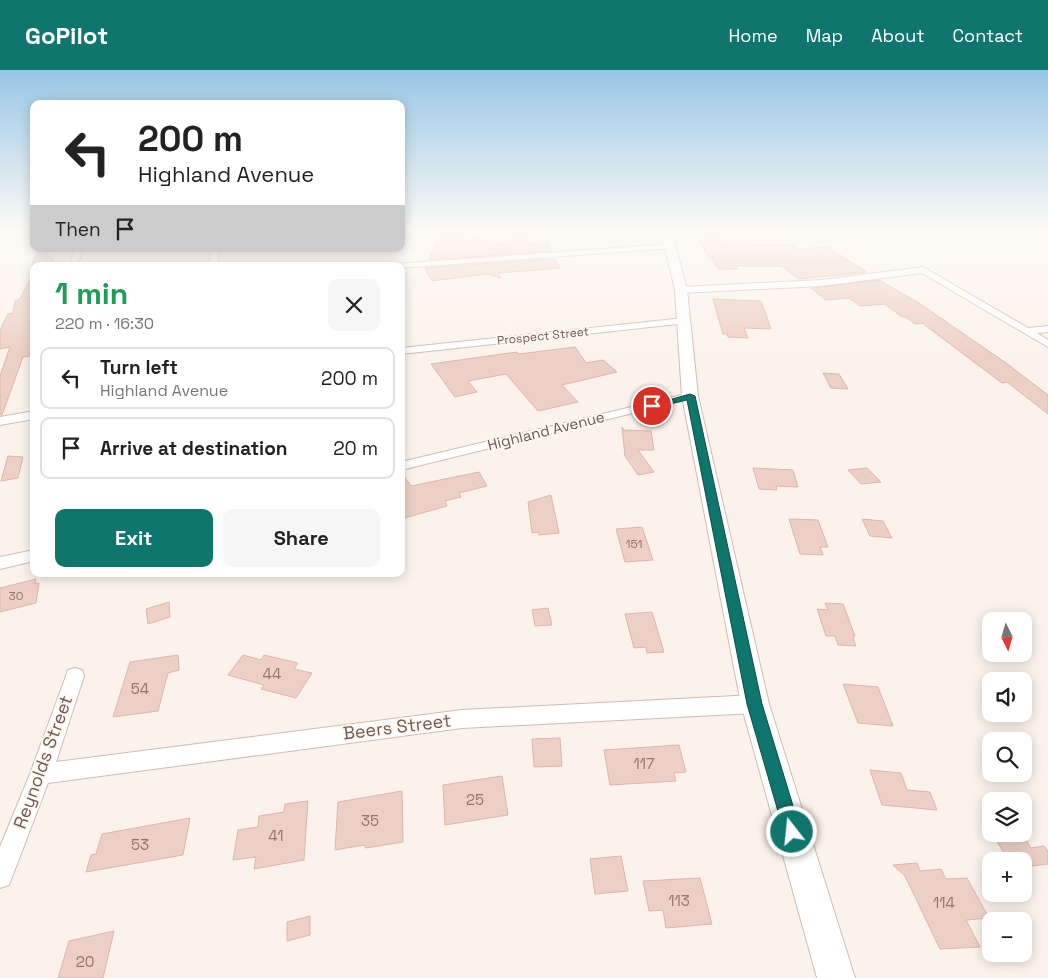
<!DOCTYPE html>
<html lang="en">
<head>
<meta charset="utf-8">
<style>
	body { margin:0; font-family:"Space Grotesk",sans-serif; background:#f6f6f6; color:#222; height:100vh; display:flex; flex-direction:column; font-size:19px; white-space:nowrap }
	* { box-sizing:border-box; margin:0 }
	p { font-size:16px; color:#767676 }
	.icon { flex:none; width:28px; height:28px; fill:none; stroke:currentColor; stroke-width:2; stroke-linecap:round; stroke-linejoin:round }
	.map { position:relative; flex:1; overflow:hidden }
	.drawer { position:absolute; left:30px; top:192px; width:375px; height:315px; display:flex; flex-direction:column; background:#fff; border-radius:10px; box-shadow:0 2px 12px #0003 }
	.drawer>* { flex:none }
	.hud { position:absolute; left:30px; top:30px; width:375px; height:152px; border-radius:10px; box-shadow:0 2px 12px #0003; background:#fff; color:#222; overflow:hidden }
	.needle { width:32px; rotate:175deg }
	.buttons { position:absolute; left:982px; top:542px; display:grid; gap:10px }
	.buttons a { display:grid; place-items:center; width:50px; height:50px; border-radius:10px; background:#fff; box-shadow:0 2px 12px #0003; font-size:25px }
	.pin { position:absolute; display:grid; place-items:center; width:42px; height:42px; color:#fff; margin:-21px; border:2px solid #fff; border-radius:50%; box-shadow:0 1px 5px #0007 }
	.me { position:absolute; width:55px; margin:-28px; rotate:344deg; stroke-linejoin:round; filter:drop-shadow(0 0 4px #0008) }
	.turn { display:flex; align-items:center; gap:18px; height:105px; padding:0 25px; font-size:22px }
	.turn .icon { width:65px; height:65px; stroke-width:2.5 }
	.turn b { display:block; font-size:35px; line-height:42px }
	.then { display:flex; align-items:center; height:48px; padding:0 25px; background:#0003; gap:10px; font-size:19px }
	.round { display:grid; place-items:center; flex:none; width:52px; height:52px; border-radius:10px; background:#f6f6f6 }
	.head { display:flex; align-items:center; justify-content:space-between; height:85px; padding:0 25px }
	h1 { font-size:30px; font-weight:700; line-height:38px; color:#1e9e55 }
	.action { display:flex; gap:10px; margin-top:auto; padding:10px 25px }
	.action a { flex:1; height:58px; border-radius:10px; background:#0f766e; color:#fff; font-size:20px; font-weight:700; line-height:58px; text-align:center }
	.action a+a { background:#f6f6f6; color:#222 }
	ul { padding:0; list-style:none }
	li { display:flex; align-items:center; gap:15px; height:62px; margin:0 10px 8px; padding:0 15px; border:2px solid #e0e0e0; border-radius:10px }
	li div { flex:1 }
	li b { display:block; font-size:19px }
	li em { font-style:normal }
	header { display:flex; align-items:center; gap:30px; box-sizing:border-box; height:70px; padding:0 25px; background:#0f766e; color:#fff }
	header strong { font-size:24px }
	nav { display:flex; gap:28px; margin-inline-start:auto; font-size:18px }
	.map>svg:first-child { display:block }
</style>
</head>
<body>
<header>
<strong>GoPilot</strong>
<nav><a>Home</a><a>Map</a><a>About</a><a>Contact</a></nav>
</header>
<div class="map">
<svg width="1048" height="908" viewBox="0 0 1048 908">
	<rect width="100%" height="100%" fill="#fbf3eb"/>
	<g fill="#edd0c5" stroke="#deb5a7">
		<path d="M442,159h27l-4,11 21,-1 1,6 23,-2 4,-14h14l-2,14 21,-2 5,10 -123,9z"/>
		<path d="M698,159h18l7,15 70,1 4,4 31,-2 39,25 -68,7 -18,-13h-46l3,3h-20l-6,-10h-3l-11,-20 3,-1z"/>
		<path d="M38,179h5l16,17h-27z"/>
		<path d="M555,189l5,9 -62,5 3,5 -14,-4 -55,7 -7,-13z"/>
		<path d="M34,201v82l-4,3 -7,1 -21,58h-2v-39l10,-29 -10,2v-19l8,-16 5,-1 2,-12 5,-2z"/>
		<path d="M879,210l40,23 87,60 42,32v19l-41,-32 -5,1 -80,-60 -7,1 -9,-7h-4l-17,-13 -25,2 -11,-8 -23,2 -15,-12z"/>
		<path d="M713,229l48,2 10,28 -27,-1 4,10 -20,-1 -1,-3h-4z"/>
		<path d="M575,277l11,16 17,-3 14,12 -55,13 16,17 -40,9 -32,-37 -38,7 9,11 -22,5 -24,-33 86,-12 2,2z"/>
		<path d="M823,303l16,1 9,15 -17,-1z"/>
		<path d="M622,357l2,3 27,1 3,19h-16l16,22 -16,3 -13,-19z"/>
		<path d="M8,386l15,1 -5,21 -17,3z"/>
		<path d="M753,398l40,2 5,17 -22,-1 1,4 -18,-1z"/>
		<path d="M867,398l14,14 -20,2 -13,-14z"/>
		<path d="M401,402l10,14 68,-14 8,14 -28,7 2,4 -16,4 2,5 -46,13z"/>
		<path d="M551,425l8,38 -20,2v-3l-7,1 -4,-31z"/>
		<path d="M789,449l29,1 10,27h-8l3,8 -23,-1z"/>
		<path d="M862,449l21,2 9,17 -22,-2z"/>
		<path d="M642,457l11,33 -28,2 -9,-33z"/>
		<path d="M36,509l-1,5 4,-1 -3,20 -36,9v-24z"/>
		<path d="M169,532l1,15 -22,7 -2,-15z"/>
		<path d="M825,533l18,1 12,32 -2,2 3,8 -18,-1 -3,-9h-9l-9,-27 11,1z"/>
		<path d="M548,538l4,17 -17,1 -3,-16z"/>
		<path d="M652,542l12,40 -17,1 -1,-6 -12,1 -9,-34z"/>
		<path d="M178,585l1,15 -11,3 -10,38 -45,6 17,-55z"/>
		<path d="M243,585l18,5 3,-5 34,8 -4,6 18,4 -16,25 -35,-9 3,-4 -36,-10z"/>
		<path d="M843,614l35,3 15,39 -35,-3z"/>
		<path d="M560,668l2,28 -28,1 -2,-28z"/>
		<path d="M679,675l7,27 -12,1 2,8 -66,4 -6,-35z"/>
		<path d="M870,700l31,3 6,17 23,2 7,18 -55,-5z"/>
		<path d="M502,706l6,39 -63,10 -2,-40z"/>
		<path d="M402,721l1,51 -37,6 -2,-3 -29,5 3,-48z"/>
		<path d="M308,731l-4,59 -50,9 2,-12 -23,3 5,-30 20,-3 1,-11 25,-4 1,-8z"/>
		<path d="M190,748l-7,37 -97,17 5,-17 5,-1 6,-20z"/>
		<path d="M1023,765l8,13 13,-2 4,5v13l-24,3v-6h-15l-14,-23z"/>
		<path d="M621,786l7,35 -33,3 -5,-35z"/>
		<path d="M917,793l3,8 21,-2 5,10 21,-1 22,40 -23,2 14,27 -40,2 -35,-73 -12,-11z"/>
		<path d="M700,808l12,46 -46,4 -3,-18 -14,1 -6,-30z"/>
		<path d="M310,846v19l-23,6v-19z"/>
		<path d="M114,861l-11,47h-45l11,-37z"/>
	</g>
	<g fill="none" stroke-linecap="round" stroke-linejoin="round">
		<defs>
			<g id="street">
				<path d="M670,174l4,2 -1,2 -272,20v-2h-10l4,-2z"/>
				<path d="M74,179h8l-4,17h-8z"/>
				<path d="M211,179h8l-2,17h-8z"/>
				<path d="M923,197l105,61 20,-2v6l-11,1 11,7v7l-126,-74 -101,13 -140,7 -4,-3 4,-3 140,-7z"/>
				<path d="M684,248l5,3 -2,2 -286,31v-6z"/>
				<path d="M690,323l6,3 -2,2 -293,72v-8z"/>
				<path d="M34,341v8l-34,6v-8z"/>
				<path d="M34,480v11l-34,8v-12z"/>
				<path d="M75,598l7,2 2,6 -28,86 406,-52 293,-15 7,3 3,6 -3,6 -7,3 -293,15 -414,55 -39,102 -9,3v-41l30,-73 36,-98 2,-6z"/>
			</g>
			<path id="secondary" d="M661,159h10l16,61 11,106 71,308 86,274h-38l-76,-274 -59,-308 -7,-106z"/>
		</defs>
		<use href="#street" stroke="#cebcb4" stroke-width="2"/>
		<use href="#secondary" stroke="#d1bcb2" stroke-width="2"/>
		<use href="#street" fill="#fff" fill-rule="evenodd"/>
		<use href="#secondary" fill="#fff" fill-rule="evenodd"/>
	</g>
	<linearGradient id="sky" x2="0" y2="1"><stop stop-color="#98c6e6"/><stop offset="0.56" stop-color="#fdfaf6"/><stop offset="1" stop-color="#fdfaf6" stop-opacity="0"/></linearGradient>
	<rect width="1048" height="286" fill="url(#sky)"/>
	<path fill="#0f766e" stroke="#0a4d48" d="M690,324l5,2 67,308 39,128 -2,6 -7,3 -6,-3 -2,-6 -37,-128 -60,-304 -35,8 -5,-2z"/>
	<g text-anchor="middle" stroke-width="4" stroke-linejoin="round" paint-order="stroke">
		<g font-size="12" fill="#745850" stroke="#fdf7f1">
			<text transform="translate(543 266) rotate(-6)" y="4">Prospect Street</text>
		</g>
		<g font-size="12" fill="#92766d">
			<text x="634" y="478">151</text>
			<text x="16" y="530">30</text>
		</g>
		<g font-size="15" fill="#745850" stroke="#fdf7f1">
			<text transform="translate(546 361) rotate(-14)" y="5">Highland Avenue</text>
		</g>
		<g font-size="15" fill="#92766d">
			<text x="272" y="609">44</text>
			<text x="140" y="624">54</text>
			<text x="644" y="699">117</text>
			<text x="475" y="735">25</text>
			<text x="370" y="756">35</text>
			<text x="276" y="771">41</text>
			<text x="140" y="780">53</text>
			<text x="679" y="836">113</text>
			<text x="944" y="838">114</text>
			<text x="85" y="897">20</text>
		</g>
		<g font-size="18" fill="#745850" stroke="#fdf7f1">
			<text transform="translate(397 657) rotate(-7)" y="6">Beers Street</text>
			<text transform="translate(43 692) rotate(-70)" y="6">Reynolds Street</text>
		</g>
	</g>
</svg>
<div class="buttons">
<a><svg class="needle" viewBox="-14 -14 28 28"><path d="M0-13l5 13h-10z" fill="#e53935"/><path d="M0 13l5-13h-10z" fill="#767676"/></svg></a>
<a><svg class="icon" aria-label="sound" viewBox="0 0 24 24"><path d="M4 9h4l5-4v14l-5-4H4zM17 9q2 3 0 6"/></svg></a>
<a><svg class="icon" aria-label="search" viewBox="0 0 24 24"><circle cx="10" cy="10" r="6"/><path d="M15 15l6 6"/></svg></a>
<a><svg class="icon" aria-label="layers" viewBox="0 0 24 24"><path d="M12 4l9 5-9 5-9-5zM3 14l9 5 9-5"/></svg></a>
<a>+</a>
<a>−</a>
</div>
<div class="pin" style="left:652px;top:336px;background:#d93025"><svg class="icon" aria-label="arrive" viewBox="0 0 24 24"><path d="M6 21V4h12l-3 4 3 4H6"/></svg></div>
<svg class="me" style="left:792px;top:762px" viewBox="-20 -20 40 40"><circle r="17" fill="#0f766e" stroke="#fff" stroke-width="3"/><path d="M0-11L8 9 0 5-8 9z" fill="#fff"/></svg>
<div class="hud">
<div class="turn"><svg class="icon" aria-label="left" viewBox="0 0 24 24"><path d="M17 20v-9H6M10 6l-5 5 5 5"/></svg><div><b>200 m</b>Highland Avenue</div></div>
<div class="then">Then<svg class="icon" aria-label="arrive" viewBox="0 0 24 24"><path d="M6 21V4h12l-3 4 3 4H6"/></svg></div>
</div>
<section class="drawer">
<div class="head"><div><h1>1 min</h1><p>220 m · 16:30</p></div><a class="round"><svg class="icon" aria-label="close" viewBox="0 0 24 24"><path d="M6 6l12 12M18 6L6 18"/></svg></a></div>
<ul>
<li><svg class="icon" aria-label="left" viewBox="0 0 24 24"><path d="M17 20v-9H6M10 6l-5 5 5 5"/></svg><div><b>Turn left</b><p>Highland Avenue</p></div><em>200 m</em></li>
<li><svg class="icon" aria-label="arrive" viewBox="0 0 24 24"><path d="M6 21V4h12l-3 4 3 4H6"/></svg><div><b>Arrive at destination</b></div><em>20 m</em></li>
</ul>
<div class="action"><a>Exit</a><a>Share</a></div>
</section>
</div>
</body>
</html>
